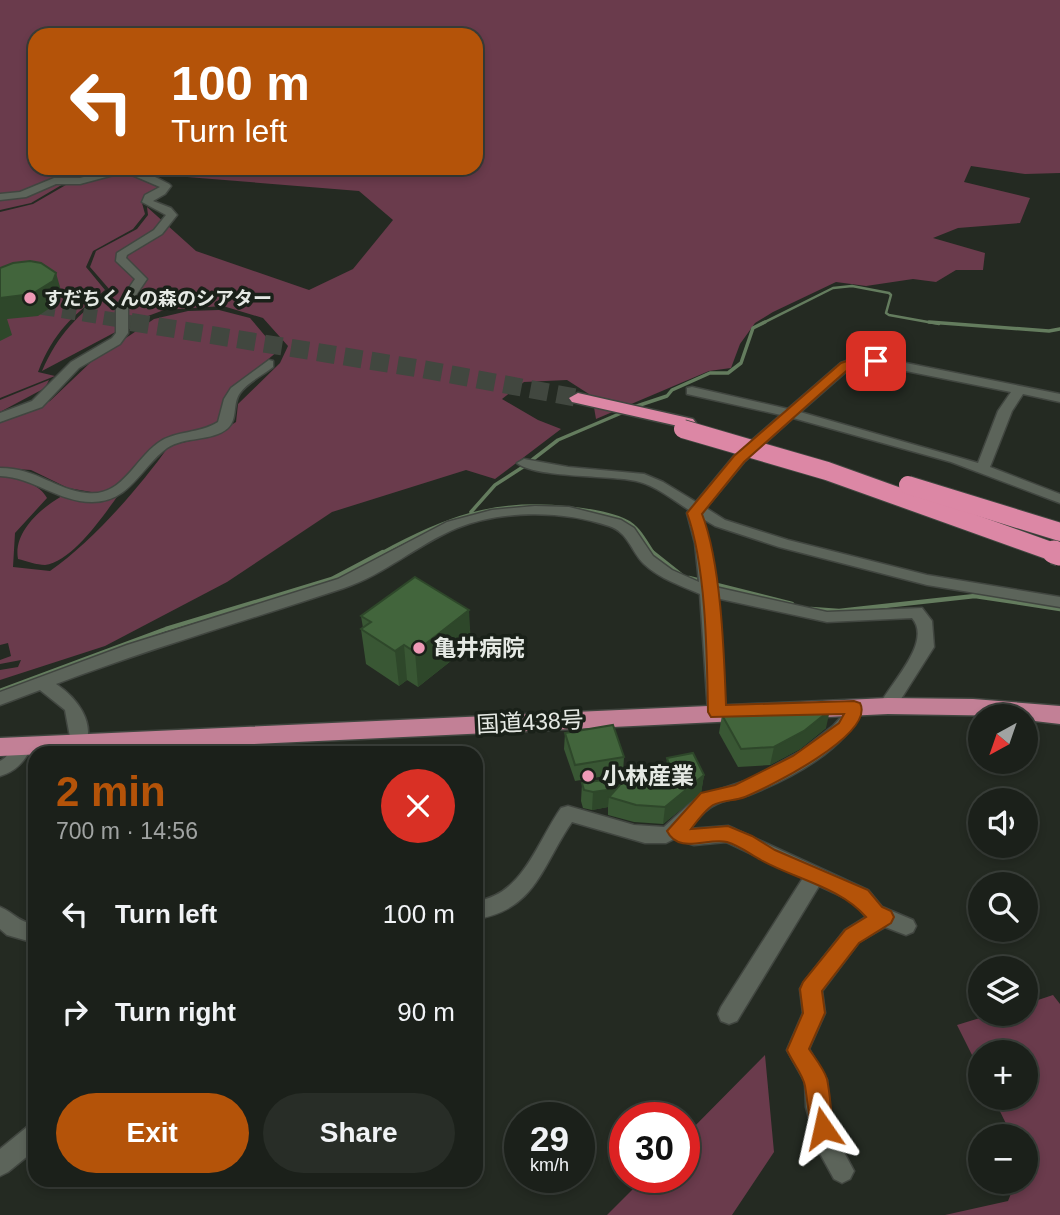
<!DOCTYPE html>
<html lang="en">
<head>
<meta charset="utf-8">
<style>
	body { margin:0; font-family:Arial,"Noto Sans JP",sans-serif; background:#282d27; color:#f1f3f6; height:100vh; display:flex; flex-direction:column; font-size:26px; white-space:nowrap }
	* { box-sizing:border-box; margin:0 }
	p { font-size:23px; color:#a0a3a2 }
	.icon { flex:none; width:38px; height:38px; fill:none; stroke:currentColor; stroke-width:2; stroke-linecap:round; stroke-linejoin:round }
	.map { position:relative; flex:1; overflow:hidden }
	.drawer { position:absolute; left:28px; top:746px; width:455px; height:441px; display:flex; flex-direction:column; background:#1b201a; border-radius:21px; box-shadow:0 4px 10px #0003,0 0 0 2px #393e39 }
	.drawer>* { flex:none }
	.top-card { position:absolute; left:28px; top:28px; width:455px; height:147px; border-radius:21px; box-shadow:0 4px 10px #0003,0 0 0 2px #393e39; background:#b45309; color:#fff; overflow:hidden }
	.needle { width:46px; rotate:220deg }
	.controls { position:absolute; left:968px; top:704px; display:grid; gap:14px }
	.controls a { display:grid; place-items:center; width:70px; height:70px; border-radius:50%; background:#1b201a; box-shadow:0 4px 10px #0003,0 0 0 2px #393e39; font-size:35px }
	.speed { position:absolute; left:504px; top:1102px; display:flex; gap:14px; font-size:35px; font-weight:700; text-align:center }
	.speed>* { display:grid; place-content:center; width:91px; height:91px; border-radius:50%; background:#1b201a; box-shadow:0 4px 10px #0003,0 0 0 2px #393e39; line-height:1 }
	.speed small { font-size:18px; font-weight:400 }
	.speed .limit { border:10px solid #d22; background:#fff; color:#111 }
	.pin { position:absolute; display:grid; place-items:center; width:60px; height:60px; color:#fff; margin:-30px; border-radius:14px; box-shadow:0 4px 10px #0006 }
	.me { position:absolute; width:77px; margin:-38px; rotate:349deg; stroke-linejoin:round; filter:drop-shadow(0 0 5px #0008) }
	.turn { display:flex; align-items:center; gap:24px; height:147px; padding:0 28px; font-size:32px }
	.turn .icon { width:91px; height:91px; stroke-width:2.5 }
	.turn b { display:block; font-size:49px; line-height:60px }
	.round { display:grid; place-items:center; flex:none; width:74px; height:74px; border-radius:37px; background:#282d27 }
	.summary { display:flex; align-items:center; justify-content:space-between; height:119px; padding:0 28px }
	h1 { font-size:42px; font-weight:700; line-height:52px; color:#b45309 }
	.button { display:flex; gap:14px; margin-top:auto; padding:14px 28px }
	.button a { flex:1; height:80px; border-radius:42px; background:#b45309; color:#fff; font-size:28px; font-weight:700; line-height:80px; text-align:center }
	.button a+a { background:#282d27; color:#f1f3f6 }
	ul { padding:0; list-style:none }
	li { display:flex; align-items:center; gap:21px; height:98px; padding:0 28px }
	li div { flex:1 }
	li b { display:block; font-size:26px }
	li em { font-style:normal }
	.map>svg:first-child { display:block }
</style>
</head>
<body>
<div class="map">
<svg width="1060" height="1215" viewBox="0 0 1060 1215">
	<rect width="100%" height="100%" fill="#242a22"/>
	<g fill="#6a3b4c">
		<path d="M0,0h1060v173l-35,1 -54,-8 -7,16 66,16 -10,25 -62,5 -25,10 52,15 -2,17h-27l-20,12 -23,-3 -47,7 -30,-4 -63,30 -18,11 -15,21 -9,24 -22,3 -113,48 -4,-23 -25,-16 -43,2 -22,17 36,21 23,9 -66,50 -29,-9 -134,42 -105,70 -122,64 -105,34v-10l18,-3 3,-7 -21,4v-4l11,-4 -3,-13 -8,2v-168c15,-2 40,7 47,21l-32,35 -2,34 37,4c42,-29 89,-83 119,-125l46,-11 21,-13 2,-18 42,-41 8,-17 -25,-28 -40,-12 -59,4 -24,9 -98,52c16,-37 36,-56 68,-81l-20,-23 6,-16 41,-22 11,-14 -1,-8 49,44 113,39 44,-21 40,-49 -34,-29 -172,-14 -27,-9h316v-133h-441v133h67l-15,2 -56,33 -31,7z"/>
		<path d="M127,171l33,14 -2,5 -13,6 -3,7 3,11 -12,15 -40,22 -7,16 19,23c-33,27 -51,41 -67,82l17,4 -55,22v-186l33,-8 38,-22z"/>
		<path d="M219,310l31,8 28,33 -49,41 -5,29 -21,9 -30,5 -19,12 -32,40 -19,7 -35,-6 -37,-18 -31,-2v-47l50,-20 42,-40 62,-42 34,-8z"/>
		<path d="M49,380l-4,8 -45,24v-12z"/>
		<path d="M119,494c-15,21 -47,68 -74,71 -8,0 -19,-4 -27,-6 -5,-27 23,-51 44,-63l26,5z"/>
		<path d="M1053,995l7,9v211h-115l63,-14 8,-20h10v-45h-14l-19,-39h33v-45h-46v19l-23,-46 39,-12h30v-9z"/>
		<path d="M765,1055l9,97 -42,63h-125l37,-37h40v-41z"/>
	</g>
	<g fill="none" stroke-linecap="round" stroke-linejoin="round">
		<path stroke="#647c5e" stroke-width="2.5" d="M761,324l72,-36 19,-2 37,7 2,2 -5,18 3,2 50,9"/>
		<g stroke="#647c5e" stroke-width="3.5">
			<path d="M929,322l120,9 11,-2"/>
			<path d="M634,407l33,-11 5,-6 38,-17h18l13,-10 12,-35 12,-6"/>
			<path d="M532,460l26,-20 68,-29"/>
			<path d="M471,512l24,-27 31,-20"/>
			<path d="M380,554c64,-35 115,-55 189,-46 18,2 41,5 57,13 13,6 20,22 28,33"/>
		</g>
		<g stroke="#647c5e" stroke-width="4.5">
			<path d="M652,552l29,23"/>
			<path d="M689,578l103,26"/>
			<path d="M811,609l28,2 136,-15 85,13"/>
			<path d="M0,691l166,-62 166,-50 51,-27"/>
		</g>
		<path stroke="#41473f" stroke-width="14" stroke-dasharray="14 7" stroke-linecap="butt" d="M0,301l142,23"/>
		<path stroke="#41473f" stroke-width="18" stroke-dasharray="18 9" stroke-linecap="butt" d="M131,322l291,47 156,29"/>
		<defs>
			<g id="minor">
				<path d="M118,168c20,0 34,7 51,16l2,2 -6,8 -12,7 18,7 6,7 -15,19 -35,21 -1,3 21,21 -19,28v26l-8,11 -41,24 -37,39 -42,15v-9l32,-12 39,-39 41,-24 4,-5v-26l19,-28 -19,-18 1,-8 37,-23 12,-15 -24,-13 3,-7 15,-8 -35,-15 -45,12h-24l-30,13 -26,3v-6l20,-2 34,-14h26z"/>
				<path d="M858,357h18l184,37v8l-37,-8 -11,17 -22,56 70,27v9l-109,-41 -158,-44 -49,44 -38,46 19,12 63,20 139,35 133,22v10l-133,-22 -148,-38 -64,-21 -12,-7 8,34 4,34 112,25 95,-4 10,13 2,26 -40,63h-12l-3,-4c11,-23 54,-64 33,-88l-85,4 -111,-24 10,114 -3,5h-12l-3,-5 -8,-118c-20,-9 -40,-15 -56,-30 -13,-13 -16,-32 -35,-38 -47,-16 -106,-16 -152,2 -39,16 -73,47 -113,60 -96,32 -193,60 -288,96 20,13 41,39 28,64l-6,2 -6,-2 -7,-38 -25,-20 -40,15v-13l127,-47 211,-66 109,-57 45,-12 43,-4 34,1 52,13 13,8 19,28 19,14 27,12 -4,-39 -8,-30 2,-3c-16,-10 -34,-25 -53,-29 -26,-6 -101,-3 -119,-18l7,-4 44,8 76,7 19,8 33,20 38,-46 47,-41 -94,-21v-6l5,-1 96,22 53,-46zM860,365h16l135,27 -13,19 -20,52 -178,-51 49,-43z"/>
				<path d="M269,360l4,1v6c-10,8 -25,15 -33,26 -8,11 -2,26 -12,35 -16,14 -43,8 -61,20 -27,20 -37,54 -75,54 -34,0 -59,-25 -92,-26v-8c37,0 55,22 87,25 35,4 47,-33 71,-50 18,-13 42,-9 60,-21l6,-23 7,-11z"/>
				<path d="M854,701l6,2 3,4c-16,43 -73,72 -114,88 -12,4 -26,4 -36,11 -10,5 -16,15 -24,23l39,-3 7,3 133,61 14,17 31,13 3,6 -3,6 -7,3 -21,-8 -26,15 -37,49 3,22 -16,36 18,31 1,27 11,36 15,28 -4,8 -8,4 -8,-4 -17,-31 -11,-41 -1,-25 -18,-32 16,-37 -3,-24 4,-7 41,-52 21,-13 -12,-15 -35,-16 -82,135 -8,3 -8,-3 -3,-7 3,-7 82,-129 -77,-36 -32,3 -20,-6 -8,4h-21l-73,-21c-30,43 -36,88 -96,97v-18c47,-6 61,-59 85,-93l7,-2 66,19 30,2 33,-30 51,-17 53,-29 32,-25 9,-10 6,-13z"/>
				<path d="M24,739l6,2 3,5c-9,15 -16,25 -33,30v-15c11,-5 12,-18 24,-22z"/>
				<path d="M0,907c14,6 17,14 35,18v18l-28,-8 -7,-6z"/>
				<path d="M35,1123v27l-27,22 -8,4v-27l27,-22z"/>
			</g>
			<path id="trunk" d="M888,698l85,1 87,7v18l-34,-4v-4l-138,-2 -888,42v-18z"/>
			<path id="motorway" d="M578,393l115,26 3,4 -9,5 -115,-26 -3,-4z"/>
		</defs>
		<use href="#minor" stroke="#414640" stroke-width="3"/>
		<use href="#trunk" stroke="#414640" stroke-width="3"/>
		<use href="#motorway" stroke="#414640" stroke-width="3"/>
		<use href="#minor" fill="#5c645a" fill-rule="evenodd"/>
		<use href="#trunk" fill="#c28096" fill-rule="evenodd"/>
		<use href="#motorway" fill="#dc87a5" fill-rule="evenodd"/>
		<defs>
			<g id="motorway-bridge-far1">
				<path d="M683,429l144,42 232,83"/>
				<path d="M908,485l152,47"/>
			</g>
			<path id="motorway-bridge" d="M1054,552l6,2"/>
		</defs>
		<use href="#motorway-bridge-far1" stroke="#414640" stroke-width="20" stroke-linecap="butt"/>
		<use href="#motorway-bridge" stroke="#414640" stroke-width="26" stroke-linecap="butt"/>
		<use href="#motorway-bridge-far1" stroke="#dc87a5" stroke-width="18"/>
		<use href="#motorway-bridge" stroke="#dc87a5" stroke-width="23"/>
	</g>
	<g fill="#395734">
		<path d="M361,616l110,29 -53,42 -11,-7 -8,6 -33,-22 -5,-35 2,-1z"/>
		<path d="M722,715l104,13 -26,21 -30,16 -32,2 -19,-34z"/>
		<path d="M565,733l59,24 -1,16 -48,8 -11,-32z"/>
		<path d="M667,758l37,17 -3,18 -38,31 -29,-2 -26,-7v-8l-16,3 -9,-2 -2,-7 1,-18 31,10 53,-23z"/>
	</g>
	<g fill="#2e472a">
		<path d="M56,273l6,21 -3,8 -21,14 -31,3 5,16 -12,6v-43z"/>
		<path d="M469,610l2,35 -53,42 -3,-35z"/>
		<path d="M404,645l3,35 -8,6 -4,-35z"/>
		<path d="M830,710l-4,18 -26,21 -30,16 4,-18z"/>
		<path d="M704,775l-3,18 -38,31 2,-17z"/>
		<path d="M614,789l-1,9 -4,-1 -1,10 -16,3 1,-18z"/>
	</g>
	<g fill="#42653c" stroke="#2e472a" stroke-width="2">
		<path d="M30,261l11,2 15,10 -3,8 -21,13 -32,4v-30l13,-5z"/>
		<path d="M415,577l54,33 -54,42 -11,-7 -9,6 -34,-22 10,-7 -10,-6z"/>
		<path d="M830,710l-26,21 -30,16 -33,2 -19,-34z"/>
		<path d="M613,725l11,32 -49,8 -10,-32z"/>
		<path d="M693,753l11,22 -39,32 -29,-2 -27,-8 19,-21 43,-6 -4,-12z"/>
		<path d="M610,779l4,10 -21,3 -9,-2 -2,-7z"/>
	</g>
	<path fill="#b45309" stroke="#753606" stroke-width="2" d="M858,357h18l6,4c-8,6 -15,2 -24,4 -9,2 -15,9 -21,14l-93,83 -42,52c19,49 22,137 24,191l128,-4 6,2c16,31 -91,84 -115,94 -10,4 -23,3 -32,8 -8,5 -16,16 -22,24l37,-3 24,10 23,14 93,40 14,17 9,4 3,6 -3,6 -32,20 -37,48 3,22 -16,36c6,9 15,20 18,30 2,9 7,50 5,57l-9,3 -8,-3c-7,-17 -7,-33 -10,-50 -2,-12 -13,-24 -18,-36l16,-37 -3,-24 3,-7 42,-52 21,-13c-26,-30 -71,-38 -105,-57 -11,-6 -21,-14 -34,-18 -19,-5 -48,13 -60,-11l34,-38 34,-8 58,-29 46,-33 5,-9 -133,3 -3,-5c-1,-57 -2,-147 -21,-199l47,-57 107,-93z"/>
	<g fill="#ef9ab7" stroke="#1a2119" stroke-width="2.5">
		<circle cx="30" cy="298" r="7"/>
		<circle cx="419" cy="648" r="7"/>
		<circle cx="588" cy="776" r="7"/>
	</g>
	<g text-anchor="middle" stroke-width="7" stroke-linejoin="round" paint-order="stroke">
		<g font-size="19" font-weight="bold" fill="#e5e9e4" stroke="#1a2119" text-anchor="start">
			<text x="44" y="305">すだちくんの森のシアター</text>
		</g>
		<g font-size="23" font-weight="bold" fill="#e5e9e4" stroke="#1a2119" text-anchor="start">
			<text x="433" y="656">亀井病院</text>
			<text x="602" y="784">小林産業</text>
		</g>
		<g font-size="23" fill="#e5e9e4" stroke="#1a2119">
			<text transform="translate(530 722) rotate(-3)" y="8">国道438号</text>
		</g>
	</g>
</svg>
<div class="controls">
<a><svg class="needle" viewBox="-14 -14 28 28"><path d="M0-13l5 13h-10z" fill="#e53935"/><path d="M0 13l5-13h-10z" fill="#a0a3a2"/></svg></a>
<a><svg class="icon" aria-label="sound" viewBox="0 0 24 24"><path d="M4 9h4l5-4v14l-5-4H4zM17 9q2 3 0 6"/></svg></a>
<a><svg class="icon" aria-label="search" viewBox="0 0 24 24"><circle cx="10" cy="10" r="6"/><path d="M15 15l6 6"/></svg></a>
<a><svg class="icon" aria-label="layers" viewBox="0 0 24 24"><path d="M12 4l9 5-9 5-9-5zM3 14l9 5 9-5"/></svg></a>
<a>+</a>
<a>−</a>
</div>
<div class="speed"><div>29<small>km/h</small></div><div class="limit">30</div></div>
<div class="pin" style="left:876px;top:361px;background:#d93025"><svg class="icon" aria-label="arrive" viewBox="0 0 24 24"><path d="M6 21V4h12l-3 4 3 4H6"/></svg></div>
<svg class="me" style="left:823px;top:1128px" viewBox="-20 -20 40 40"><path d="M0-17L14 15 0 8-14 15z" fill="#b45309" stroke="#fff" stroke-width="4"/></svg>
<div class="top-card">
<div class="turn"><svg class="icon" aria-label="left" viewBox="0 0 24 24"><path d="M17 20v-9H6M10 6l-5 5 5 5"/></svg><div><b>100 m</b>Turn left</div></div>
</div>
<section class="drawer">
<div class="summary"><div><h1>2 min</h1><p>700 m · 14:56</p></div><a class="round" style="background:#d93025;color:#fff"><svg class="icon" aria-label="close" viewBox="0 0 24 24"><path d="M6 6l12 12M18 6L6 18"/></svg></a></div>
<ul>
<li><svg class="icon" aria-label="left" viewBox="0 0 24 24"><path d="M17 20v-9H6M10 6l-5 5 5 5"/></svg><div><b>Turn left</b></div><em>100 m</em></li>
<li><svg class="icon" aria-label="right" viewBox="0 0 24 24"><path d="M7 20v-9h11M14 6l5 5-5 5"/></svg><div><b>Turn right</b></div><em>90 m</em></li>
</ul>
<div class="button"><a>Exit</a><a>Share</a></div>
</section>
</div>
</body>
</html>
